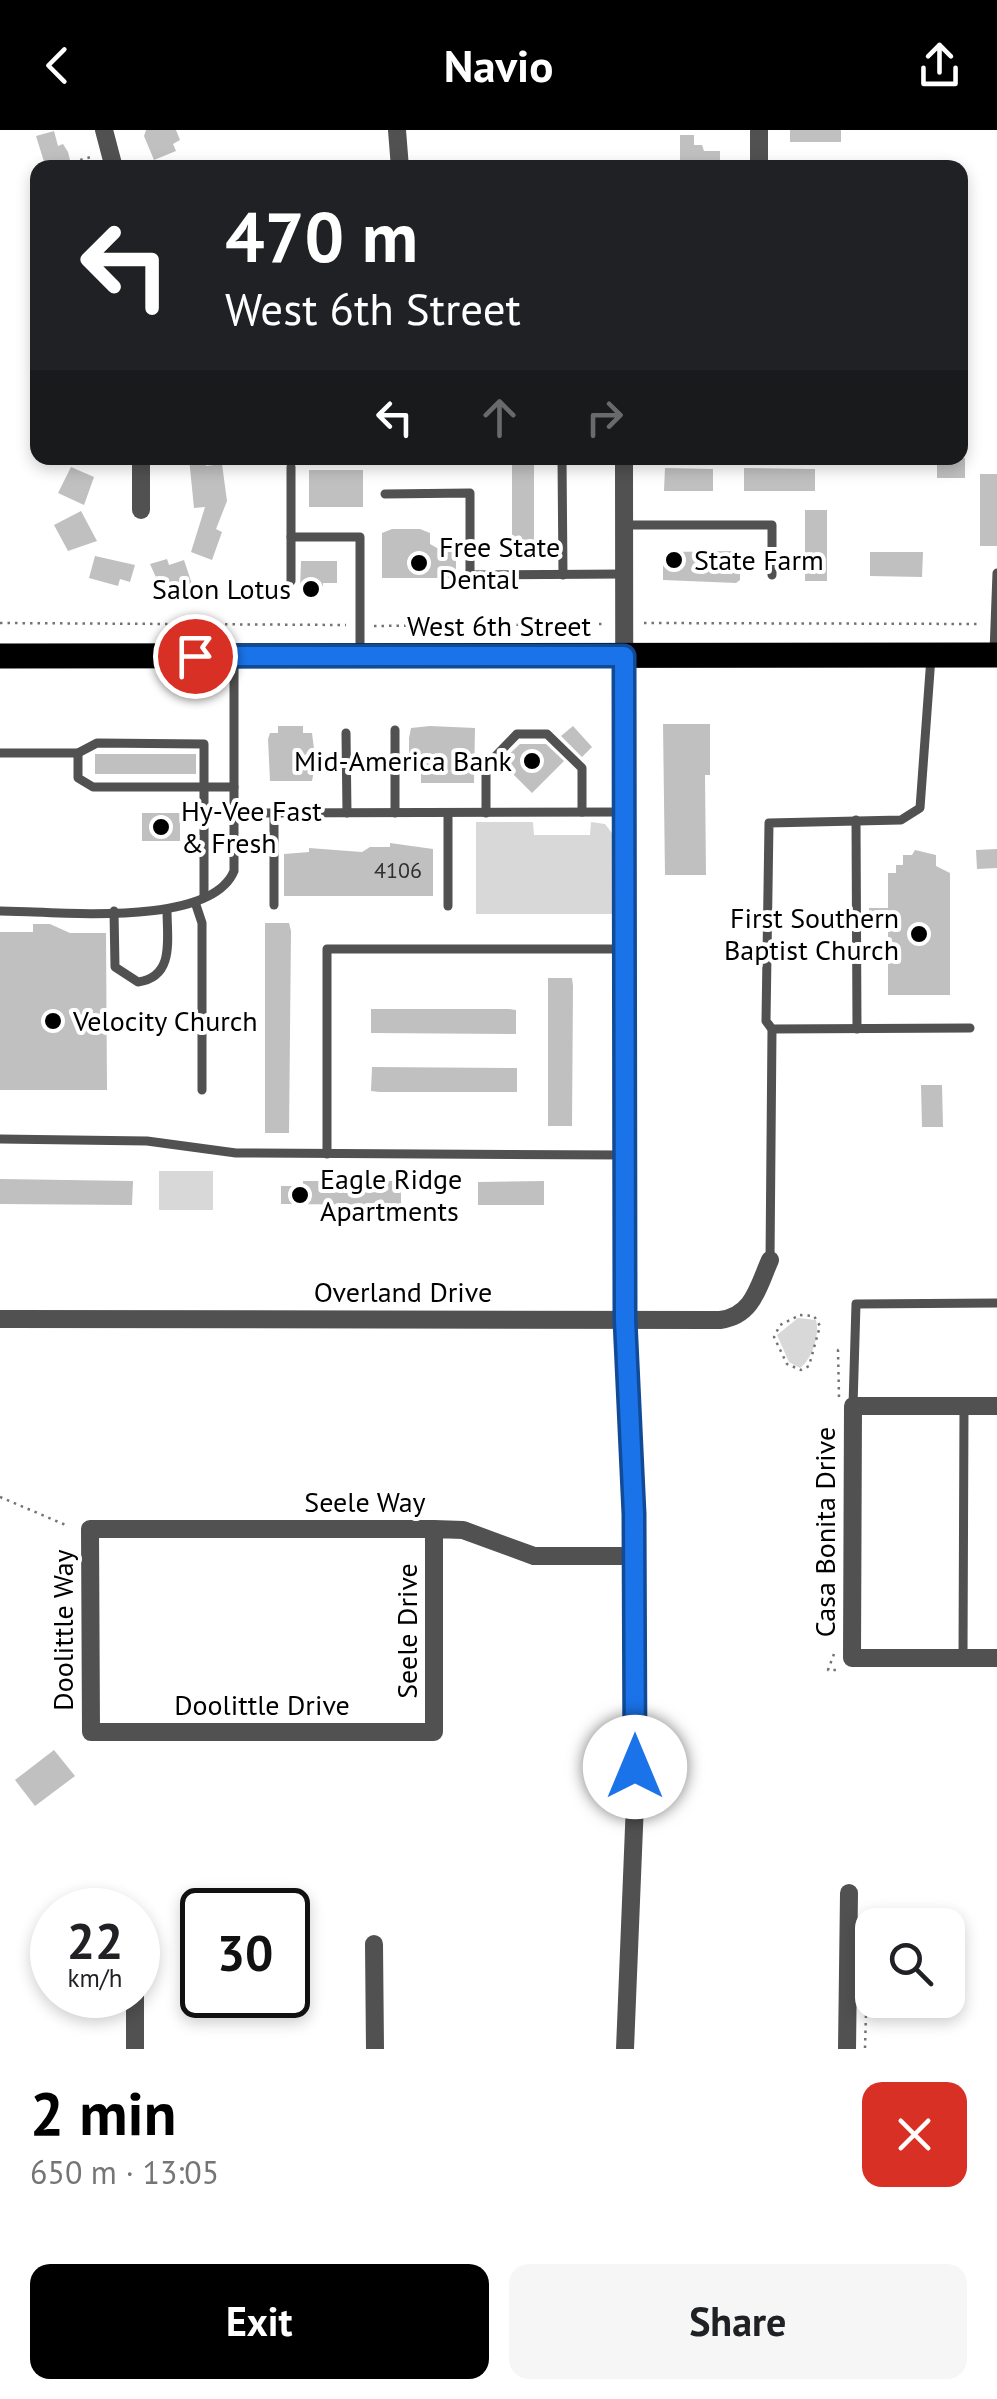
<!DOCTYPE html>
<html lang="en">
<head>
<meta charset="utf-8">
<style>
	body { margin:0; font-family:"PT Sans",sans-serif; background:#f6f6f6; color:#202124; height:100vh; display:flex; flex-direction:column; font-size:38px; white-space:nowrap }
	* { box-sizing:border-box; margin:0 }
	p { font-size:32px; color:#757577 }
	.icon { flex:none; width:55px; height:55px; fill:none; stroke:currentColor; stroke-width:2; stroke-linecap:round; stroke-linejoin:round }
	.map { position:relative; height:1919px; overflow:hidden }
	.drawer { display:flex; flex-direction:column; background:#fff; flex:1 }
	.drawer>* { flex:none }
	.hud { position:absolute; left:30px; top:30px; width:938px; height:305px; border-radius:20px; box-shadow:0 5px 15px #0003; background:#202124; color:#fff; overflow:hidden }
	.controls { position:absolute; left:855px; top:1778px; display:grid; gap:20px }
	.controls a { display:grid; place-items:center; width:110px; height:110px; border-radius:20px; background:#fff; box-shadow:0 5px 15px #0003; font-size:50px }
	.speed { position:absolute; left:30px; top:1758px; display:flex; gap:20px; font-size:50px; font-weight:700; text-align:center }
	.speed>* { display:grid; place-content:center; width:130px; height:130px; border-radius:50%; background:#fff; box-shadow:0 5px 15px #0003; line-height:1 }
	.speed small { font-size:25px; font-weight:400 }
	.speed .limit { border:5px solid #111; border-radius:15px; background:#fff; color:#111 }
	.pin { position:absolute; display:grid; place-items:center; width:85px; height:85px; color:#fff; margin:-42px; border:5px solid #fff; border-radius:50%; box-shadow:0 2px 10px #0007 }
	.me { position:absolute; width:110px; margin:-55px; rotate:0deg; stroke-linejoin:round; filter:drop-shadow(0 0 8px #0008) }
	.turn { display:flex; align-items:center; gap:35px; height:210px; padding:0 30px; font-size:45px }
	.turn .icon { width:130px; height:130px; stroke-width:2.5 }
	.turn b { display:block; font-size:70px; line-height:85px }
	.lanes { display:flex; align-items:center; height:95px; padding:0 30px; background:#0003; justify-content:center; gap:50px; direction:ltr }
	.lanes .off { opacity:.35 }
	.round { display:grid; place-items:center; flex:none; width:105px; height:105px; border-radius:20px; background:#f6f6f6 }
	.summary { display:flex; align-items:center; justify-content:space-between; height:170px; padding:0 30px }
	h1 { font-size:60px; font-weight:600; line-height:75px; color:#000 }
	.action { display:flex; gap:20px; margin-top:auto; padding:20px 30px }
	.action a { flex:1; height:115px; border-radius:20px; background:#000; color:#fff; font-size:40px; font-weight:600; line-height:115px; text-align:center }
	.action a+a { background:#f6f6f6; color:#202124 }
	header { display:flex; justify-content:space-between; align-items:center; height:130px; padding:0 30px; background:#000; color:#fff; font-size:45px; font-weight:600 }
	.map>svg:first-child { display:block }
</style>
</head>
<body>
<header><svg class="icon" aria-label="back" viewBox="0 0 24 24"><path d="M15 5l-7 7 7 7"/></svg>Navio<svg class="icon" aria-label="share" viewBox="0 0 24 24"><path d="M12 15V3M7 8l5-5 5 5M5 13v7h14v-7"/></svg></header>
<div class="map">
<svg width="997" height="1919" viewBox="0 0 997 1919">
	<rect width="100%" height="100%" fill="#fff"/>
	<g fill="#d8d8d8">
		<path d="M476,692h57l1,13h56l1,-13 14,2 10,13v77h-139z"/>
		<rect x="159" y="1041" width="54" height="39"/>
		<path d="M798,1188l18,2c4,15 -4,39 -16,48l-11,-6 -12,-27z"/>
	</g>
	<g fill="#c0c0c0">
		<path d="M146,0h30l4,10 -7,4 3,7 -22,9 -10,-24z"/>
		<rect x="790" y="0" width="51" height="12"/>
		<path d="M54,1l4,15 5,-2 5,8 4,16h-26l-10,-32z"/>
		<path d="M680,5h14v10h8l2,6h16v17h-40z"/>
		<path d="M189,328h17v8l16,-2 5,37 -11,28 6,3 -10,28 -21,-8 14,-45 -11,1z"/>
		<rect x="512" y="328" width="22" height="101"/>
		<rect x="937" y="328" width="28" height="20"/>
		<path d="M71,337l23,10 -10,28 -26,-12z"/>
		<path d="M665,338l48,1v22h-49z"/>
		<path d="M744,338l71,1v22h-71z"/>
		<rect x="309" y="340" width="54" height="37"/>
		<rect x="980" y="344" width="17" height="72"/>
		<rect x="805" y="380" width="22" height="71"/>
		<path d="M81,381l16,30 -29,10 -14,-26z"/>
		<path d="M392,399h28l10,4v11l7,4h19v30h-74v-45z"/>
		<path d="M732,421v5h8v24l-4,3 -73,-3v-24h7v-4z"/>
		<path d="M870,422h53l-1,25 -52,-1z"/>
		<path d="M95,426l40,9 -5,17 -10,-3 -2,7 -29,-8z"/>
		<path d="M167,429l2,6 15,-5 8,24 -29,9 -13,-29z"/>
		<path d="M301,431h36v22h-14v7h-23z"/>
		<path d="M663,594h47v51h-5l1,100h-41z"/>
		<path d="M278,596h25v7h9l2,16h4l-6,32h-42l-2,-42 2,-6h8z"/>
		<path d="M430,596l45,2 -1,55h-53v-15h-10l-2,-9v-21l2,-10z"/>
		<path d="M573,596l19,21 -10,10 -21,-21z"/>
		<path d="M520,614h26l18,17 -32,32 -31,-31z"/>
		<rect x="95" y="624" width="101" height="20"/>
		<rect x="142" y="683" width="38" height="28"/>
		<path d="M390,713l43,6v47h-149v-42l25,-2v-4l53,4 8,-5h20z"/>
		<path d="M997,719v19l-20,1 -1,-19z"/>
		<path d="M915,720l21,5v11l14,7v122h-62v-36h-7v-13h7v-24h-19v-14h19v-35h8v-8h7v-10h9z"/>
		<path d="M265,793h24l2,8 -2,202h-24z"/>
		<path d="M33,794h17l20,9h36l1,157h-107v-158h33z"/>
		<path d="M548,848h24l1,8 -1,140h-24z"/>
		<path d="M371,879h138l7,1v24l-145,-1z"/>
		<path d="M372,937l145,1v24h-138l-8,-1z"/>
		<path d="M921,955h21l1,42h-21z"/>
		<path d="M0,1049l133,2 -1,24 -132,-1z"/>
		<path d="M303,1051h98v24l-120,-1v-18h22z"/>
		<path d="M544,1051v24h-66v-23z"/>
		<path d="M54,1620l21,26 -40,30 -20,-26z"/>
	</g>
	<g fill="none" stroke-linecap="round" stroke-linejoin="round">
		<g stroke="#737373" stroke-width="2.5" stroke-dasharray="2.5 5" stroke-linecap="butt">
			<path d="M73,32l18,-5"/>
			<path d="M0,493l346,2"/>
			<path d="M644,493l337,1"/>
			<path d="M374,496l232,-2"/>
			<path d="M800,1185l14,1 6,10 -11,40 -8,4 -14,-6 -13,-27 6,-12z"/>
			<path d="M839,1267l-1,-47 5,1"/>
			<path d="M0,1367l68,29"/>
			<path d="M834,1524l-6,16h11"/>
			<path d="M865,1918l4,-137"/>
		</g>
		<g stroke="#515151" stroke-width="9">
			<path d="M562,328l1,117"/>
			<path d="M385,364l85,-1v82l154,-1"/>
			<path d="M624,395h148v50"/>
			<path d="M291,407h69v118"/>
			<path d="M291,451v-114"/>
			<path d="M994,522l3,-79"/>
			<path d="M931,527l-11,151 -19,12 -132,3 -3,198 6,8 198,-1"/>
			<path d="M346,603l1,80"/>
			<path d="M0,623h78l19,-10 107,1v153"/>
			<path d="M78,623v25l15,9h141"/>
			<path d="M234,683l390,-1"/>
			<path d="M274,683v92"/>
			<path d="M395,683v-83"/>
			<path d="M448,683v93"/>
			<path d="M486,683v-47l31,-32h30l35,34v44"/>
			<path d="M856,690l1,209"/>
			<path d="M195,772l7,21v167"/>
			<path d="M0,781c54,0 210,18 234,-40v-214"/>
			<path d="M114,781l1,56 23,15c37,-5 29,-43 29,-72"/>
			<path d="M0,1009l147,2 89,12 389,2"/>
			<path d="M327,1024v-205h297"/>
			<path d="M770,1130l2,-231"/>
			<path d="M853,1276l3,-102 141,-1"/>
			<path d="M963,1528l1,-252"/>
		</g>
		<g stroke="#515151" stroke-width="18">
			<path d="M104,0l10,38"/>
			<path d="M397,0l3,38"/>
			<path d="M759,0v38"/>
			<path d="M141,328v52"/>
			<path d="M624,328l1,862 9,194 1,289 -10,246"/>
			<path d="M0,1189l720,1c33,-4 38,-33 50,-60"/>
			<path d="M997,1276h-144l-1,252h145"/>
			<path d="M434,1399v203h-343l-1,-203h344l29,1 71,26h101"/>
			<path d="M374,1814l1,105"/>
			<path d="M135,1919v-54"/>
			<path d="M847,1919l2,-156"/>
		</g>
		<path stroke="#000" stroke-width="25" d="M0,526l997,-1"/>
	</g>
	<g fill="none" stroke-linecap="round" stroke-linejoin="round">
		<defs>
			<path id="route" d="M195,526h429l1,664 9,194 1,253"/>
		</defs>
		<use href="#route" stroke="#114b97" stroke-width="25"/>
		<use href="#route" stroke="#1a73e8" stroke-width="18"/>
	</g>
	<g fill="#000" stroke="#fff" stroke-width="4">
		<circle cx="674" cy="430" r="10"/>
		<circle cx="419" cy="433" r="10"/>
		<circle cx="311" cy="459" r="10"/>
		<circle cx="532" cy="631" r="10"/>
		<circle cx="161" cy="697" r="10"/>
		<circle cx="919" cy="804" r="10"/>
		<circle cx="53" cy="891" r="10"/>
		<circle cx="300" cy="1065" r="10"/>
	</g>
	<g text-anchor="middle" stroke-width="8" stroke-linejoin="round" paint-order="stroke">
		<g font-size="22" fill="#303030">
			<text x="398" y="748">4106</text>
		</g>
		<g font-size="28" fill="#000" stroke="#fff" text-anchor="start">
			<text x="439" y="427">Free State<tspan x="439" dy="32">Dental</tspan></text>
			<text x="694" y="440">State Farm</text>
			<text x="291" y="469" text-anchor="end">Salon Lotus</text>
			<text x="512" y="641" text-anchor="end">Mid-America Bank</text>
			<text x="181" y="691">Hy-Vee Fast<tspan x="181" dy="32">&amp; Fresh</tspan></text>
			<text x="899" y="798" text-anchor="end">First Southern<tspan x="899" dy="32">Baptist Church</tspan></text>
			<text x="73" y="901">Velocity Church</text>
			<text x="320" y="1059">Eagle Ridge<tspan x="320" dy="32">Apartments</tspan></text>
		</g>
		<g font-size="28" fill="#000" stroke="#fff">
			<text x="499" y="506">West 6th Street</text>
			<text x="403" y="1172">Overland Drive</text>
			<text x="365" y="1382">Seele Way</text>
			<text transform="translate(825 1402) rotate(-90)" y="10">Casa Bonita Drive</text>
			<text transform="translate(63 1500) rotate(-90)" y="10">Doolittle Way</text>
			<text transform="translate(407 1501) rotate(-90)" y="10">Seele Drive</text>
			<text x="262" y="1585">Doolittle Drive</text>
		</g>
	</g>
</svg>
<div class="controls">
<a><svg class="icon" aria-label="search" viewBox="0 0 24 24"><circle cx="10" cy="10" r="6"/><path d="M15 15l6 6"/></svg></a>
</div>
<div class="speed"><div>22<small>km/h</small></div><div class="limit">30</div></div>
<div class="pin" style="left:195px;top:526px;background:#d93025"><svg class="icon" aria-label="arrive" viewBox="0 0 24 24"><path d="M6 21V4h12l-3 4 3 4H6"/></svg></div>
<svg class="me" style="left:635px;top:1637px" viewBox="-20 -20 40 40"><circle r="19" fill="#fff"/><path d="M0-13L10 11 0 6-10 11z" fill="#1a73e8"/></svg>
<div class="hud">
<div class="turn"><svg class="icon" aria-label="left" viewBox="0 0 24 24"><path d="M17 20v-9H6M10 6l-5 5 5 5"/></svg><div><b>470 m</b>West 6th Street</div></div>
<div class="lanes"><svg class="icon" aria-label="left" viewBox="0 0 24 24"><path d="M17 20v-9H6M10 6l-5 5 5 5"/></svg><svg class="icon off" aria-label="ahead" viewBox="0 0 24 24"><path d="M12 20V5M6 11l6-6 6 6"/></svg><svg class="icon off" aria-label="right" viewBox="0 0 24 24"><path d="M7 20v-9h11M14 6l5 5-5 5"/></svg></div>
</div>
</div>
<section class="drawer">
<div class="summary"><div><h1>2 min</h1><p>650 m · 13:05</p></div><a class="round" style="background:#d93025;color:#fff"><svg class="icon" aria-label="close" viewBox="0 0 24 24"><path d="M6 6l12 12M18 6L6 18"/></svg></a></div>
<div class="action"><a>Exit</a><a>Share</a></div>
</section>
</body>
</html>
